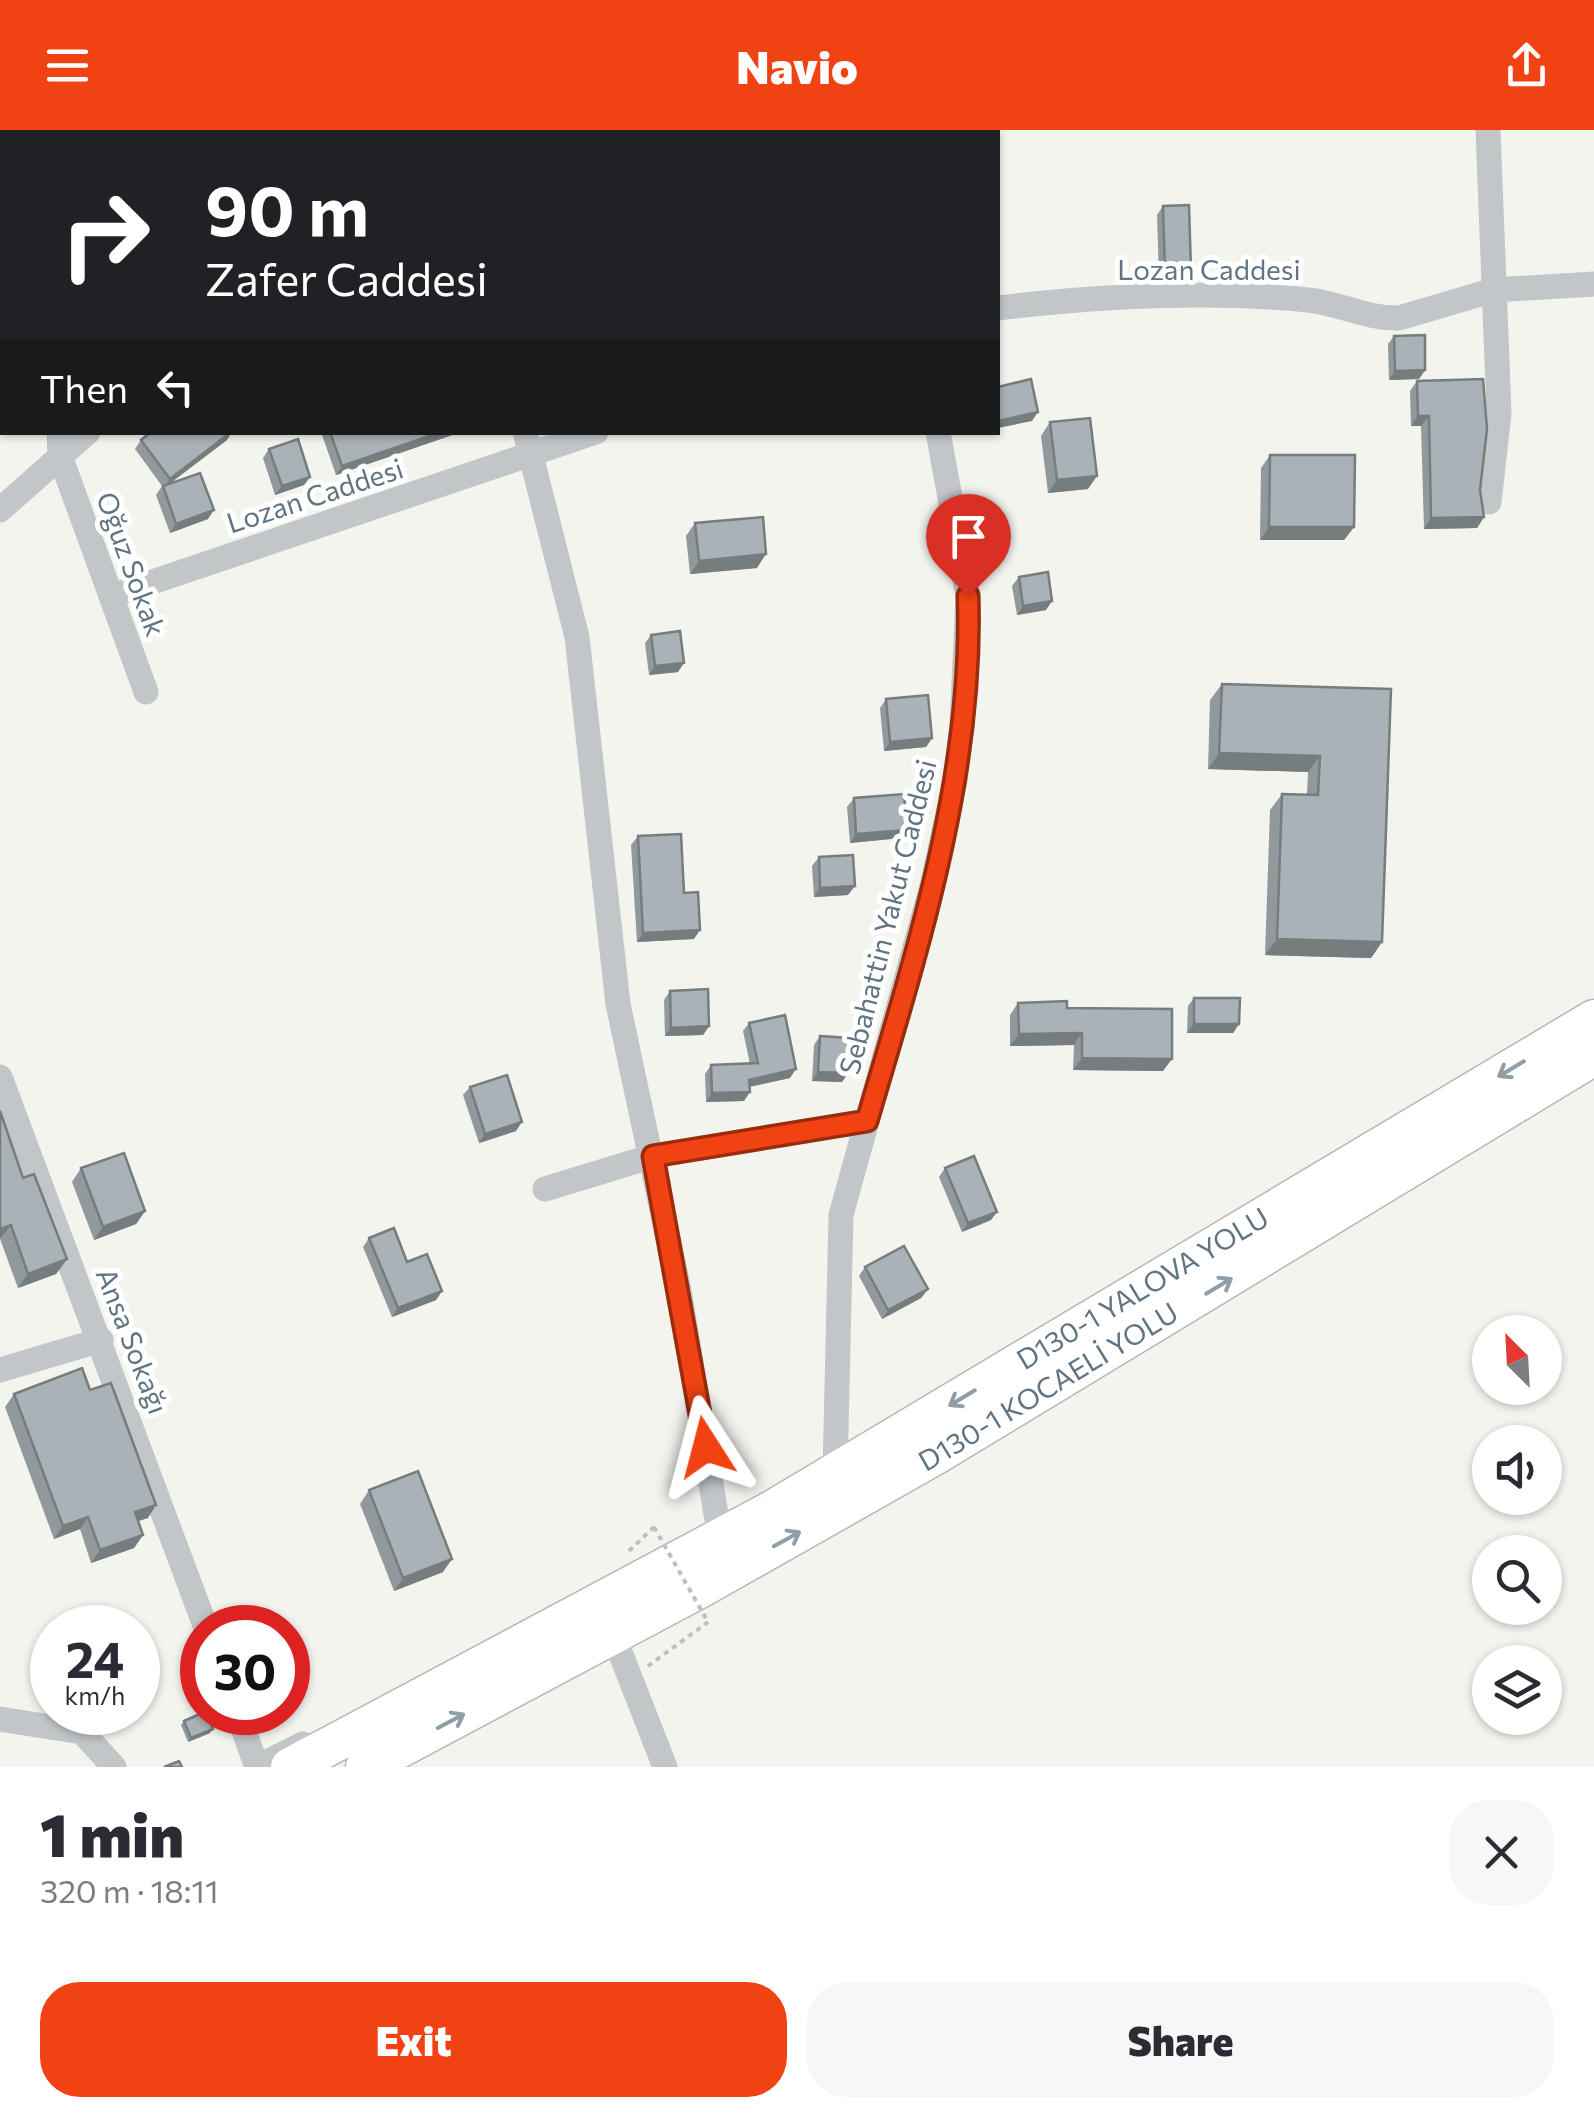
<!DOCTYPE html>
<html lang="en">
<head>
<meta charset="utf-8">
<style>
	body { margin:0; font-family:Commissioner,sans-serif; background:#f7f7f7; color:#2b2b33; height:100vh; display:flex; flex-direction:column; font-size:38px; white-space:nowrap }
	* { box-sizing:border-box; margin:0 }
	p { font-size:32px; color:#7c7c81 }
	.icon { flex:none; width:55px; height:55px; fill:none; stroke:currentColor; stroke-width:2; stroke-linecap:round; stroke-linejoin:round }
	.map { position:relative; height:1637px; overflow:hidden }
	.sheet { display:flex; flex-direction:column; background:#fff; flex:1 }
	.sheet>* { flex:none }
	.banner { position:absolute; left:0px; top:0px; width:1000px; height:305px; box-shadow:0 2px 8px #0004; background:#202124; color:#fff; overflow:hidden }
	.needle { width:65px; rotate:336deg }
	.controls { position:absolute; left:1472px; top:1185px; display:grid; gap:20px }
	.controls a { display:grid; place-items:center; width:90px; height:90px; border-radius:50%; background:#fff; box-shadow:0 2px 8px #0004; font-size:50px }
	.speed { position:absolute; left:30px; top:1475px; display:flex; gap:20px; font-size:50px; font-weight:700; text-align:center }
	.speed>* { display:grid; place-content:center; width:130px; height:130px; border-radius:50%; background:#fff; box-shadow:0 2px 8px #0004; line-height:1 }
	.speed small { font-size:25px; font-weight:400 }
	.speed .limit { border:15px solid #d22; background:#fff; color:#111 }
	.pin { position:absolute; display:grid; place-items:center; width:85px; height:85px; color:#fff; margin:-102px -42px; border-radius:50% 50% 50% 0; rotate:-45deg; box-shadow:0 0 10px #0007 }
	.pin .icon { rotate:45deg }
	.me { position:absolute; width:110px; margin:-55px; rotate:351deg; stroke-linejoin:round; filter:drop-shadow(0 0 8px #0008) }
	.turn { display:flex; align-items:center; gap:35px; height:210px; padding:0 40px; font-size:45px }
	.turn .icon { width:130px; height:130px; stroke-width:2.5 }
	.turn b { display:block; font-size:70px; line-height:85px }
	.then { display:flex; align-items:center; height:95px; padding:0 40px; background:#0003; gap:20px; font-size:38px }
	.round { display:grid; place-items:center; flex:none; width:105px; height:105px; border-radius:40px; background:#f7f7f7 }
	.summary { display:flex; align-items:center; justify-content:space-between; height:170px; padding:0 40px }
	h1 { font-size:60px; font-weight:800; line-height:75px }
	.button { display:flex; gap:20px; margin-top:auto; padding:20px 40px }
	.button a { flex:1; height:115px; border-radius:40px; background:#f04213; color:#fff; font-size:40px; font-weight:800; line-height:115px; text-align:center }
	.button a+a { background:#f7f7f7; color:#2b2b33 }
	header { display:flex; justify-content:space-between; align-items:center; height:130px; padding:0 40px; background:#f04213; color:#fff; font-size:45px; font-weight:800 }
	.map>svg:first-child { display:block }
</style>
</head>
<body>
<header><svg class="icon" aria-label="menu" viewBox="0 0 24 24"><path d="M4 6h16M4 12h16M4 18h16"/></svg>Navio<svg class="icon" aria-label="share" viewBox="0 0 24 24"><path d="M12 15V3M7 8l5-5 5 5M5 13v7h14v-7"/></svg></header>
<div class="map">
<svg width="1594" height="1637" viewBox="0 0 1594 1637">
	<rect width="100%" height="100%" fill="#f4f4ef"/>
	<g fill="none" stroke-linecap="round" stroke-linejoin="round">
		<defs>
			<g id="highway">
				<path id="s1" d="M290,1637l480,-256 824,-492"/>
				<path id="s2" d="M365,1637l338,-180 233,-132 658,-399"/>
			</g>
		</defs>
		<use href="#highway" stroke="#b4b8bb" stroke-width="41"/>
		<g stroke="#bcbec0" stroke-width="4" stroke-dasharray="5 5" stroke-linecap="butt">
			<path d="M629,1421l25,-24"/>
			<path d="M648,1536l60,-44"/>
		</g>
		<g stroke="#c2c6c9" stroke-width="25">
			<path d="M43,0v2"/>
			<path d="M283,0l1,2"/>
			<path d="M444,0l4,2"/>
			<path d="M880,0l1,2"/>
			<path d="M1488,0l11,283 -10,89"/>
			<path d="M403,2v-2"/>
			<path d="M484,2l6,-2"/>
			<path d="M998,178c101,-12 208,-18 310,-8 31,3 59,19 91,18l95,-28 100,-6"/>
			<path d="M59,302l1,24 86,236"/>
			<path d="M525,302l52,205 41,367 61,286 39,236"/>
			<path d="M0,380l88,-78"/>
			<path d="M111,466l485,-164"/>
			<path d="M0,947l206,551"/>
			<path d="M545,1059l108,-33 214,-35"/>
			<path d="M0,1240l101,-30"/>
			<path d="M835,1343l6,-258 92,-333 22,-101 7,-55 6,-130 -30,-164"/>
			<path d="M613,1504l52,133"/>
			<path d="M237,1582l20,55"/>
			<path d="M0,1589l82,13 32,35"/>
			<path d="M257,1637l46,-23"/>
		</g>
		<use href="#highway" stroke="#fff" stroke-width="38"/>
		<path stroke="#bcbec0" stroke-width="4" stroke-dasharray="5 5" stroke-linecap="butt" d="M654,1397l54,95"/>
	</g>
	<g fill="#91999d">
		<path d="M1163,76l22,73h-26l-2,-64z"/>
		<path d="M1394,206l31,34 -6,9 -30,1 -1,-36z"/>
		<path d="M1417,251l67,136 -7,11 -53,1 -3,-103h-10l-1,-35z"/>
		<path d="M1050,292l38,67 -40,4 -7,-57z"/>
		<path d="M321,302h140l-125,43z"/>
		<path d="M141,310h86l-58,43 39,36 -38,14 -14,-38 6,-9 -27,-37z"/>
		<path d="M269,319l41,28 -6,8 -29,10 -12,-37z"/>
		<path d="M1270,325l84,72 -10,13h-84l1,-72z"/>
		<path d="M695,393l62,45 -67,6 -4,-38z"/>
		<path d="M1019,447l27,33 -29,5 -5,-29z"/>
		<path d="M651,505l27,37 -29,3 -4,-32z"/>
		<path d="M1222,554l169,5 -9,253 -11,16 -106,-3 5,-145 12,-16 25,1 1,-23 -100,-3 2,-69z"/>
		<path d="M886,569l46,39 -6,9 -42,4 -4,-43z"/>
		<path d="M854,668l47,40 -51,5 -3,-36z"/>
		<path d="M638,706l46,57 10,46 -57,3 -6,-97z"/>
		<path d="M819,727l29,38 -34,2 -2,-31z"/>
		<path d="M670,861l39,35 -6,9 -38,1 -1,-36z"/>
		<path d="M1194,868l45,26 -6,9h-46l1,-27z"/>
		<path d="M1018,873l145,68 -90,-1 1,-25 -64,1v-31z"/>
		<path d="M749,893l41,55 -40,9 -6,14 -38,1 -1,-28 6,-9 39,-1 -7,-33z"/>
		<path d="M820,906l28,37 -6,9 -30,-1 2,-36z"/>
		<path d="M470,957l46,44 -37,12 -16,-48z"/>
		<path d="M81,1038l64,43 -9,13 -42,16 -22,-58z"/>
		<path d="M945,1038l46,52 -29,12 -23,-55z"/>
		<path d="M23,1048l44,81 -11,15 -38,14 -18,-49z"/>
		<path d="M369,1108l38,24 35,29 -6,9 -44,17 -29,-70z"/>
		<path d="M865,1137l63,22 -7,9 -39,21 -23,-43z"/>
		<path d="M90,1260l58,128 -10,3 5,14 -9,13 -43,15 -11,-34 -26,10 -49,-132 9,-13z"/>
		<path d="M369,1360l74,82 -49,19 -34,-87z"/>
		<path d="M184,1591l26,12 -22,9 -7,-17z"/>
	</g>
	<g fill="#767d7f">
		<path d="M1191,140l-6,9h-26l6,-8z"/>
		<path d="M1425,240l-6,9 -30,1 6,-9z"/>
		<path d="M1038,282l-6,9 -34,7v-7z"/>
		<path d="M1418,286h11l-8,10h-10z"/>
		<path d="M232,302l-5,8 -63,48 6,-9z"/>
		<path d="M441,302h20l-125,43 6,-9z"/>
		<path d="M1097,346l-9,13 -40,4 9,-13z"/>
		<path d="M310,347l-6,8 -29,10 7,-9z"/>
		<path d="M214,380l-6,9 -38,14 6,-9z"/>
		<path d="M1484,387l-7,11 -53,1 7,-11z"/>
		<path d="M1269,397h85l-10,13h-84z"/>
		<path d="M766,424l-9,14 -67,6 9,-13z"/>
		<path d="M1052,471l-6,9 -29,5 6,-9z"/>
		<path d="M684,533l-6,9 -29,3 6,-9z"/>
		<path d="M932,608l-6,9 -42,4 6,-9z"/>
		<path d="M1219,623l101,3 -12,16 -100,-3z"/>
		<path d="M907,700l-6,8 -51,5 6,-9z"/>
		<path d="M855,756l-7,9 -34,2 6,-9z"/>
		<path d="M700,800l-6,9 -57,3 6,-9z"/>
		<path d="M1277,809l105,3 -11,16 -106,-3z"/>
		<path d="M1194,894h45l-6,9h-46z"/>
		<path d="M709,896l-6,9 -38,1 6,-8z"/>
		<path d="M1082,903l-8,12 -64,1 9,-12z"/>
		<path d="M1082,928l90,1 -9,12 -90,-1z"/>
		<path d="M796,939l-6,9 -47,10 6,-8z"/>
		<path d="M818,942l30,1 -6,9 -30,-1z"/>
		<path d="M750,962l-6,9 -38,1 6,-9z"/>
		<path d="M522,992l-6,9 -37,12 6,-9z"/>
		<path d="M145,1081l-9,13 -42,16 9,-13z"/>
		<path d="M997,1082l-6,8 -29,12 6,-9z"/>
		<path d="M11,1095l-11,14v-10z"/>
		<path d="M67,1129l-11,15 -38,14 10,-14z"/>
		<path d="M928,1159l-7,9 -39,21 6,-9z"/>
		<path d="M442,1161l-6,9 -44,17 6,-9z"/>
		<path d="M156,1375l-8,13 -22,7 9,-13z"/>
		<path d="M88,1387l-8,12 -26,10 9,-13z"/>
		<path d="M143,1405l-9,13 -43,15 9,-13z"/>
		<path d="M452,1429l-9,13 -49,19 9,-13z"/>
		<path d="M213,1599l-3,4 -22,9 3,-4z"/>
	</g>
	<g fill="#a9b2b6" stroke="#767d7f" stroke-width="2.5">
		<path d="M1189,75l2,65 -26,1 -2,-65z"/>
		<path d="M1425,205v35l-30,1 -1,-35z"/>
		<path d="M1031,249l7,33 -40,9v-34z"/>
		<path d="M1483,249l4,50 -7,61 4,27 -53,1 -2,-102h-11l-1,-35z"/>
		<path d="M1090,288l7,58 -40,4 -7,-58z"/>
		<path d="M151,302h80l-61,47 -29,-39z"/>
		<path d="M330,302h111l-99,34z"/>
		<path d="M298,309l12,38 -28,9 -13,-37z"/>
		<path d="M1270,325h85l-1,72h-85z"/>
		<path d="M200,343l14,37 -38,14 -13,-38z"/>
		<path d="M763,387l3,37 -67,7 -4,-38z"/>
		<path d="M1048,442l4,29 -29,5 -4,-29z"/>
		<path d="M680,501l4,32 -29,3 -4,-31z"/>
		<path d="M1222,554l169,5 -9,253 -105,-3 5,-145 36,1 2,-39 -101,-3z"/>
		<path d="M928,565l4,43 -42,4 -4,-43z"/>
		<path d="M904,664l3,36 -51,4 -2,-36z"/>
		<path d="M681,704l3,59 14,-1 2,38 -57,3 -5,-97z"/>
		<path d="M853,725l2,31 -35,2 -1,-31z"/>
		<path d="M708,859l1,37 -38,2 -1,-37z"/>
		<path d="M1194,868h46l-1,26h-45z"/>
		<path d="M1067,871v7l105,1v50l-90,-1v-25l-63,1 -1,-31z"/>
		<path d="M785,885l11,54 -47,11 1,12 -38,1 -1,-28 47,-2 -9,-40z"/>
		<path d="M820,906l30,2 -2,35 -30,-1z"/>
		<path d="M507,945l15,47 -37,12 -15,-47z"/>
		<path d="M0,981l23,67 11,-4 33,85 -39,15 -17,-49 -11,4z"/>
		<path d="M124,1023l21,58 -42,16 -22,-59z"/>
		<path d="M974,1026l23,56 -29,11 -23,-55z"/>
		<path d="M394,1098l13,34 20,-8 15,37 -44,17 -29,-70z"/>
		<path d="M904,1116l24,43 -40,21 -23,-43z"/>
		<path d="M82,1238l8,22 21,-7 45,122 -21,7 8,23 -43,15 -12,-33 -25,9 -49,-132z"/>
		<path d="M418,1341l34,88 -49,19 -34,-88z"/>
		<path d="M204,1582h2l7,17 -22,9 -7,-17z"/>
		<path d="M179,1631l3,6h-18z"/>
	</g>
	<defs><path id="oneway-shaft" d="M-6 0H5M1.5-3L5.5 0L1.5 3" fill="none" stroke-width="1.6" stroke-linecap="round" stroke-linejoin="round" transform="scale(2.5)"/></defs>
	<g stroke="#909ea8">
		<use href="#oneway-shaft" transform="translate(1511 939) rotate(149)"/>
		<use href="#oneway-shaft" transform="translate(1219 1156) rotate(-31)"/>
		<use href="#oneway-shaft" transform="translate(962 1268) rotate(149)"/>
		<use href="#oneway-shaft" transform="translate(787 1409) rotate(-29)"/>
		<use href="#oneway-shaft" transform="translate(451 1591) rotate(-28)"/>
	</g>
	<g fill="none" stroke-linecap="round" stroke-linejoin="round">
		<defs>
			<path id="route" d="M706,1317l-53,-291 214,-35c50,-170 107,-346 101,-525"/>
		</defs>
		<use href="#route" stroke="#9c2b0c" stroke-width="25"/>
		<use href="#route" stroke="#f04213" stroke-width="18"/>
	</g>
	<g text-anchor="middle" stroke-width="10" stroke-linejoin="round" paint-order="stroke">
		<g font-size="28" fill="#607482" stroke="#fff">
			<text x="1209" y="150">Lozan Caddesi</text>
			<text transform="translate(315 366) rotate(-18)" y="10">Lozan Caddesi</text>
			<text transform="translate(131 434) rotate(70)" y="10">Oğuz Sokak</text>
			<text transform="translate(888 787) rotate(-76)" y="10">Sebahattin Yakut Caddesi</text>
			<text dy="10" stroke="none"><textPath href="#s1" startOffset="978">D130-1 YALOVA YOLU</textPath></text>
			<text transform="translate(132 1211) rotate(69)" y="10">Ansa Sokağı</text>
			<text dy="10" stroke="none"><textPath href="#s2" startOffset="782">D130-1 KOCAELİ YOLU</textPath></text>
		</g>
	</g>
</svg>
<div class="controls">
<a><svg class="needle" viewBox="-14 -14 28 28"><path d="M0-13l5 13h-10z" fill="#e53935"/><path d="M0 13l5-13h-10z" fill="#7c7c81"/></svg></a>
<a><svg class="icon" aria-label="sound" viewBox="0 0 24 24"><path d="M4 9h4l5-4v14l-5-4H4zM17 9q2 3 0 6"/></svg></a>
<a><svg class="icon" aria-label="search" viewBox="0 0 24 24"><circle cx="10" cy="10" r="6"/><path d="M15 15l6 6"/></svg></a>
<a><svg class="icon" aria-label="layers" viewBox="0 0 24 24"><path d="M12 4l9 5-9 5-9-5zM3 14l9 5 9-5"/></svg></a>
</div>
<div class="speed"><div>24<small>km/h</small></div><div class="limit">30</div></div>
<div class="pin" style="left:968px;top:466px;background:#d93025"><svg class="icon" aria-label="arrive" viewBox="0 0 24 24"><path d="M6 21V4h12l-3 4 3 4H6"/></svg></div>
<svg class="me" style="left:706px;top:1317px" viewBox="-20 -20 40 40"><path d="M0-17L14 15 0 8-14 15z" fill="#f04213" stroke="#fff" stroke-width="4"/></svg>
<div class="banner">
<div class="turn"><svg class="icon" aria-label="right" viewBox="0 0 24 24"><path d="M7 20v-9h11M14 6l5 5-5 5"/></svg><div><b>90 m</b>Zafer Caddesi</div></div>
<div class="then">Then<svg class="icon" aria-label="left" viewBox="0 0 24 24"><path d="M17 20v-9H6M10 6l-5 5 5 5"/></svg></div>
</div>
</div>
<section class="sheet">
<div class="summary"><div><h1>1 min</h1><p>320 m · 18:11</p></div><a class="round"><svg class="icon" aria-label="close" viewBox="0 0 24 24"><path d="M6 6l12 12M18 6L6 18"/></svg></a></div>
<div class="button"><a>Exit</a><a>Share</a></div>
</section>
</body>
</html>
